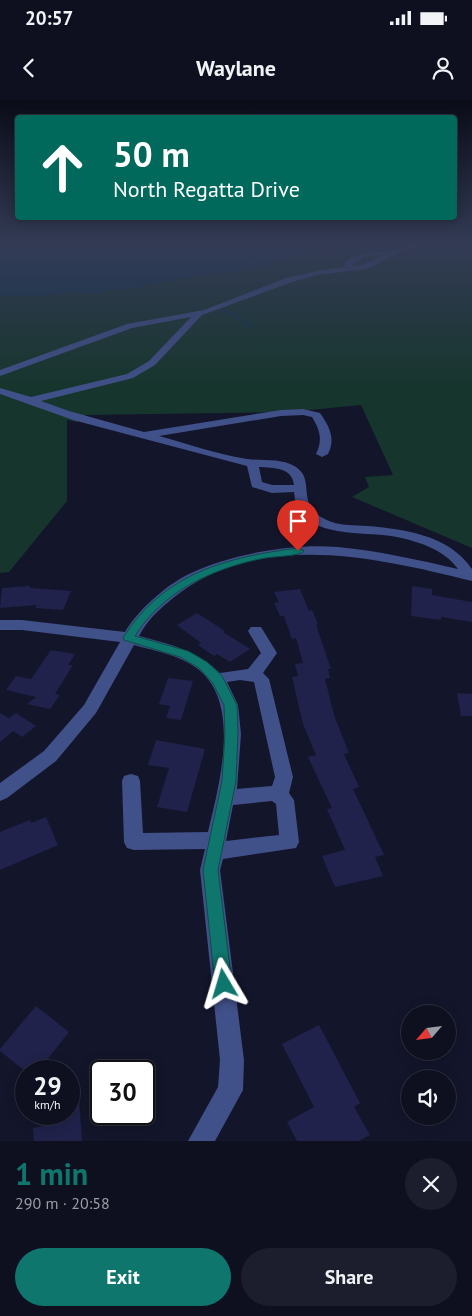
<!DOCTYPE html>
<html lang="en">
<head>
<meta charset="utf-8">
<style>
	body { margin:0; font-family:"PT Sans",sans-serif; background:#1c1e2d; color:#f1f3f6; height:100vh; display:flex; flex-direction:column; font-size:19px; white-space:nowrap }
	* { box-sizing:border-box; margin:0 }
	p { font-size:16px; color:#9b9da5 }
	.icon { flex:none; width:28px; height:28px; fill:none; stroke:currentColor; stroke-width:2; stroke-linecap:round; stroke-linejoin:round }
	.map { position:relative; height:1041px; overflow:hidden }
	.side { display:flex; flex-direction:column; background:#0e1020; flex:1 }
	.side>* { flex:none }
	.banner { position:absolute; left:15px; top:15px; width:442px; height:105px; border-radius:5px; box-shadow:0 2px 12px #0003,0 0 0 1px #2e303e; background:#00695c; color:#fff; overflow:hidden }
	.needle { width:32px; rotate:242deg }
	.fabs { position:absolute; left:401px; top:905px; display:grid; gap:10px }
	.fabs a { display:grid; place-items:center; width:55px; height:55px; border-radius:50%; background:#0e1020; box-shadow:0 2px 12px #0003,0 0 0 1px #2e303e; font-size:25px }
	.speed { position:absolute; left:15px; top:960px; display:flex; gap:10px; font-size:25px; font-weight:700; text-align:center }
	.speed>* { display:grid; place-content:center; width:65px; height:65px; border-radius:50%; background:#0e1020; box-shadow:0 2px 12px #0003,0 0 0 1px #2e303e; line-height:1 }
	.speed small { font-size:12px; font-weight:400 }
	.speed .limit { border:2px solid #111; border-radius:8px; background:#fff; color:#111 }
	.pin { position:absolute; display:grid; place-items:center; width:42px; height:42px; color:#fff; margin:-51px -21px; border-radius:50% 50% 50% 0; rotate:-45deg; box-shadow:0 0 5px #0007 }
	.pin .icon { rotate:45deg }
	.me { position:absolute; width:55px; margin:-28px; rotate:353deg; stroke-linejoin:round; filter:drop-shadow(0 0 4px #0008) }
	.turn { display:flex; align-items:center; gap:18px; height:105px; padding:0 15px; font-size:22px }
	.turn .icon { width:65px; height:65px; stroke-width:2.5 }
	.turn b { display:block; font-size:35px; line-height:42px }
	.round { display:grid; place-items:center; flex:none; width:52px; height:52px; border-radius:26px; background:#1c1e2d }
	.headline { display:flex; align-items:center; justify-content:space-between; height:85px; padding:0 15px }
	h1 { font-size:30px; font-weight:600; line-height:38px; color:#0f766e }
	.action { display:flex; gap:10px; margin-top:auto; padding:10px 15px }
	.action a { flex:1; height:58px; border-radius:30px; background:#0f766e; color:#fff; font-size:20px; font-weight:600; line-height:58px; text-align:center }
	.action a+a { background:#1c1e2d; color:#f1f3f6 }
	.status { display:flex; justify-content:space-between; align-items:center; height:35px; padding:0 25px; background:#0e1020; direction:ltr }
	.status svg { height:14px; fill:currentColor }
	header { display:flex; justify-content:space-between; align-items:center; height:65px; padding:0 15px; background:#0e1020; font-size:22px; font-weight:600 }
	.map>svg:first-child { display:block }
</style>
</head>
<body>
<div class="status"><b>20:57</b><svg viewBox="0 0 49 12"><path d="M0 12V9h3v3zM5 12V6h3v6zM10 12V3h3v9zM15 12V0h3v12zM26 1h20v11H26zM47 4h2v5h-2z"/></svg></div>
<header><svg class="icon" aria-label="back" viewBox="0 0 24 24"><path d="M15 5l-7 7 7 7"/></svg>Waylane<svg class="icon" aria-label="person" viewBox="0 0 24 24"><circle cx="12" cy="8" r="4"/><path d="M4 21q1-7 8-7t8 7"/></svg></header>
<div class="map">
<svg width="472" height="1041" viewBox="0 0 472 1041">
	<rect width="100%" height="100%" fill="#13152b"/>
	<path fill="#16352c" d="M358,144h114v304l-120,-51 17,-10 -4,-10 28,-2 -32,-70 -72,7 -203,3 -9,7 -10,-2v81l-58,71 -9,1v-278l42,1 32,-4 22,2 18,-5h17l52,-11 67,-9 74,-20z"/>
	<path fill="#0e3249" d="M0,144h358l-34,5 -70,20 -71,9 -52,11h-17l-18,5 -22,-2 -32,4 -42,-1z"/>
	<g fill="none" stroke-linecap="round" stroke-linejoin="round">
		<path stroke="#0e3249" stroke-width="2.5" d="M223,210l29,16 -1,2"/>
	</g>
	<g fill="#20224b">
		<path d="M30,486v2l41,3 -8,19 -28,-2 2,-3 -37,3 2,-20z"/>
		<path d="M412,486l20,3v6l40,7v20l-31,-5v3l-30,-4z"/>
		<path d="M300,489l9,22 3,-1 6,14 -2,1 15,44h-3l2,9 -5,1 10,39 14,35 -5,1 15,33 -6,2 31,66 -9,2 8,19 -48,11 -13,-31 23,-6 -18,-41 5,-1 -24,-51 8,-2 -13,-31 -11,-47 6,-1 -3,-12 8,-1 -7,-25 -4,1 -8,-23h-4l-6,-13 5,-1 -5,-10z"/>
		<path d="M197,513l28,18 -2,1 27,17 -20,13 -13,-8 -3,2 -16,-11 3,-2 -24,-18z"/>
		<path d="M51,550l24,4 -7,11h5l-18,29 5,1 -10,14 -23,-5 9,-7 -30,-7 10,-14 15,3z"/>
		<path d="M168,578l25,3 -12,39 -15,-2 4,-12 -11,-2z"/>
		<path d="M457,593l15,1v22h-11z"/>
		<path d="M0,613l9,5 7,-5 20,13 -14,11 -9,-6 -13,11z"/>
		<path d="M156,640l49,9 -18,63 -30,-5 12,-39 -21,-3z"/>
		<path d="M46,717l12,28 -58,25v-38l30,-12 1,3z"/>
		<path d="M36,906l33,26 -31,39h-13l-25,-20v-2z"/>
		<path d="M319,925l41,78 -6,4 16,28 -11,6h-62l-10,-19 27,-15 -32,-63z"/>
		<path d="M69,983h9l4,58h-48l-1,-13 16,-3v-11h20z"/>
	</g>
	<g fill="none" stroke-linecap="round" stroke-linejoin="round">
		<path fill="#405088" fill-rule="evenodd" d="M417,144h10l-27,8 -33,17 -50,6 -25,7 -90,33 -47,50 -22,13 -92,23 28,10 75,21 137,-22 22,-1 17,4c9,13 16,25 8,41l-6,3 -6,-3c7,-14 4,-24 -4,-37l-9,-2 -22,1 -122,20c29,8 58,18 88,23 15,2 35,-1 49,8 21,14 -3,39 33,54 12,5 25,4 38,5 37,3 82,9 105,43v12c-93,-23 -207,-50 -291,11 -16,12 -33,26 -42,44 30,8 58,14 81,37l28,-4 13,-16 -13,-22 3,-4h10l16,26 -14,20 6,6 24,98 -4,16 5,7 5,42 -3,6 -73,11 -3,11 24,190 -1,30 -28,51h-27l30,-54 2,-27 -20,-190 5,-21 -71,1 -7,-2 -3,-6 -2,-61 2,-5 7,-2 7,2 2,5 3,52 65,-1c11,-47 34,-128 -10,-163 -18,-14 -43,-18 -64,-24l-38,68 -40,48 -49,37 -7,3v-18l44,-32 40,-46 36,-63 -98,-12h-22v-10h22l103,12c12,-21 41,-47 64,-58 41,-20 104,-31 149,-27 41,4 81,13 120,22 -14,-20 -43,-29 -67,-33 -33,-5 -94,3 -97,-44l-22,1 -20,-6 -5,-21 -174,-46 -73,-26v-6l31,9 96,-23 22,-13 42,-44 -59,11 -132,48v-6l127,-46 77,-14 82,-32 31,-7 27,-4 1,-5c20,-15 30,-8 49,-12 8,-1 16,-4 23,-6zM386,154l-24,11 -11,1 13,-9zM259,367c15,1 33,0 35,18h-22l-10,-3zM240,580l14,2 21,95 -3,9 -35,3 4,-55 -3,-29 -11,-23zM272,701l4,3 3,31 -53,6 7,-36z"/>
	</g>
	<linearGradient id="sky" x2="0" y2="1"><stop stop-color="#0a0c18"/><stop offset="0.5" stop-color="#333b55"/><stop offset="1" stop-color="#333b55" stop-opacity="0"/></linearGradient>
	<rect width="472" height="289" fill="url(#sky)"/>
	<path fill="#0f766e" stroke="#0a4d48" d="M298,448l6,3 -2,2c-14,4 -28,3 -42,6 -48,10 -98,33 -125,77l53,15 19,11 15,14 15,29 1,29 -2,47 -18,89 14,114 -2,6 -6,3 -7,-3 -2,-6 -12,-114 19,-89 3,-47 -1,-29 -12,-23 -13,-14 -19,-11 -56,-17 -1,-2c40,-65 105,-81 175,-90z"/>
</svg>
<div class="fabs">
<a><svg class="needle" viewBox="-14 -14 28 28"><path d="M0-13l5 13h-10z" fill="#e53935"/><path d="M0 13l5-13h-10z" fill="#9b9da5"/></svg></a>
<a><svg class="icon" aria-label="sound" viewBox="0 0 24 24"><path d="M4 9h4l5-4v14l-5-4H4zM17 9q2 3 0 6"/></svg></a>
</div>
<div class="speed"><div>29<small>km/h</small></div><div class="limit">30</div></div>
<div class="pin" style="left:298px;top:451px;background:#d93025"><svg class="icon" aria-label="arrive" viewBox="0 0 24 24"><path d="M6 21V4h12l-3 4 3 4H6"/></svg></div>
<svg class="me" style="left:224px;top:884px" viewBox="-20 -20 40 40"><path d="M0-17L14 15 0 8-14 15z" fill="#0f766e" stroke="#fff" stroke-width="4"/></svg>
<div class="banner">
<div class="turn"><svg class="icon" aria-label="ahead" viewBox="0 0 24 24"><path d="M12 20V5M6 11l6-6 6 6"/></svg><div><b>50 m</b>North Regatta Drive</div></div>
</div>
</div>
<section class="side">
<div class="headline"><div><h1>1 min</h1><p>290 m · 20:58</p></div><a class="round"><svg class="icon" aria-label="close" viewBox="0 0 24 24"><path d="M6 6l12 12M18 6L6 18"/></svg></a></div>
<div class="action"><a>Exit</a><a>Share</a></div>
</section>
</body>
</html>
